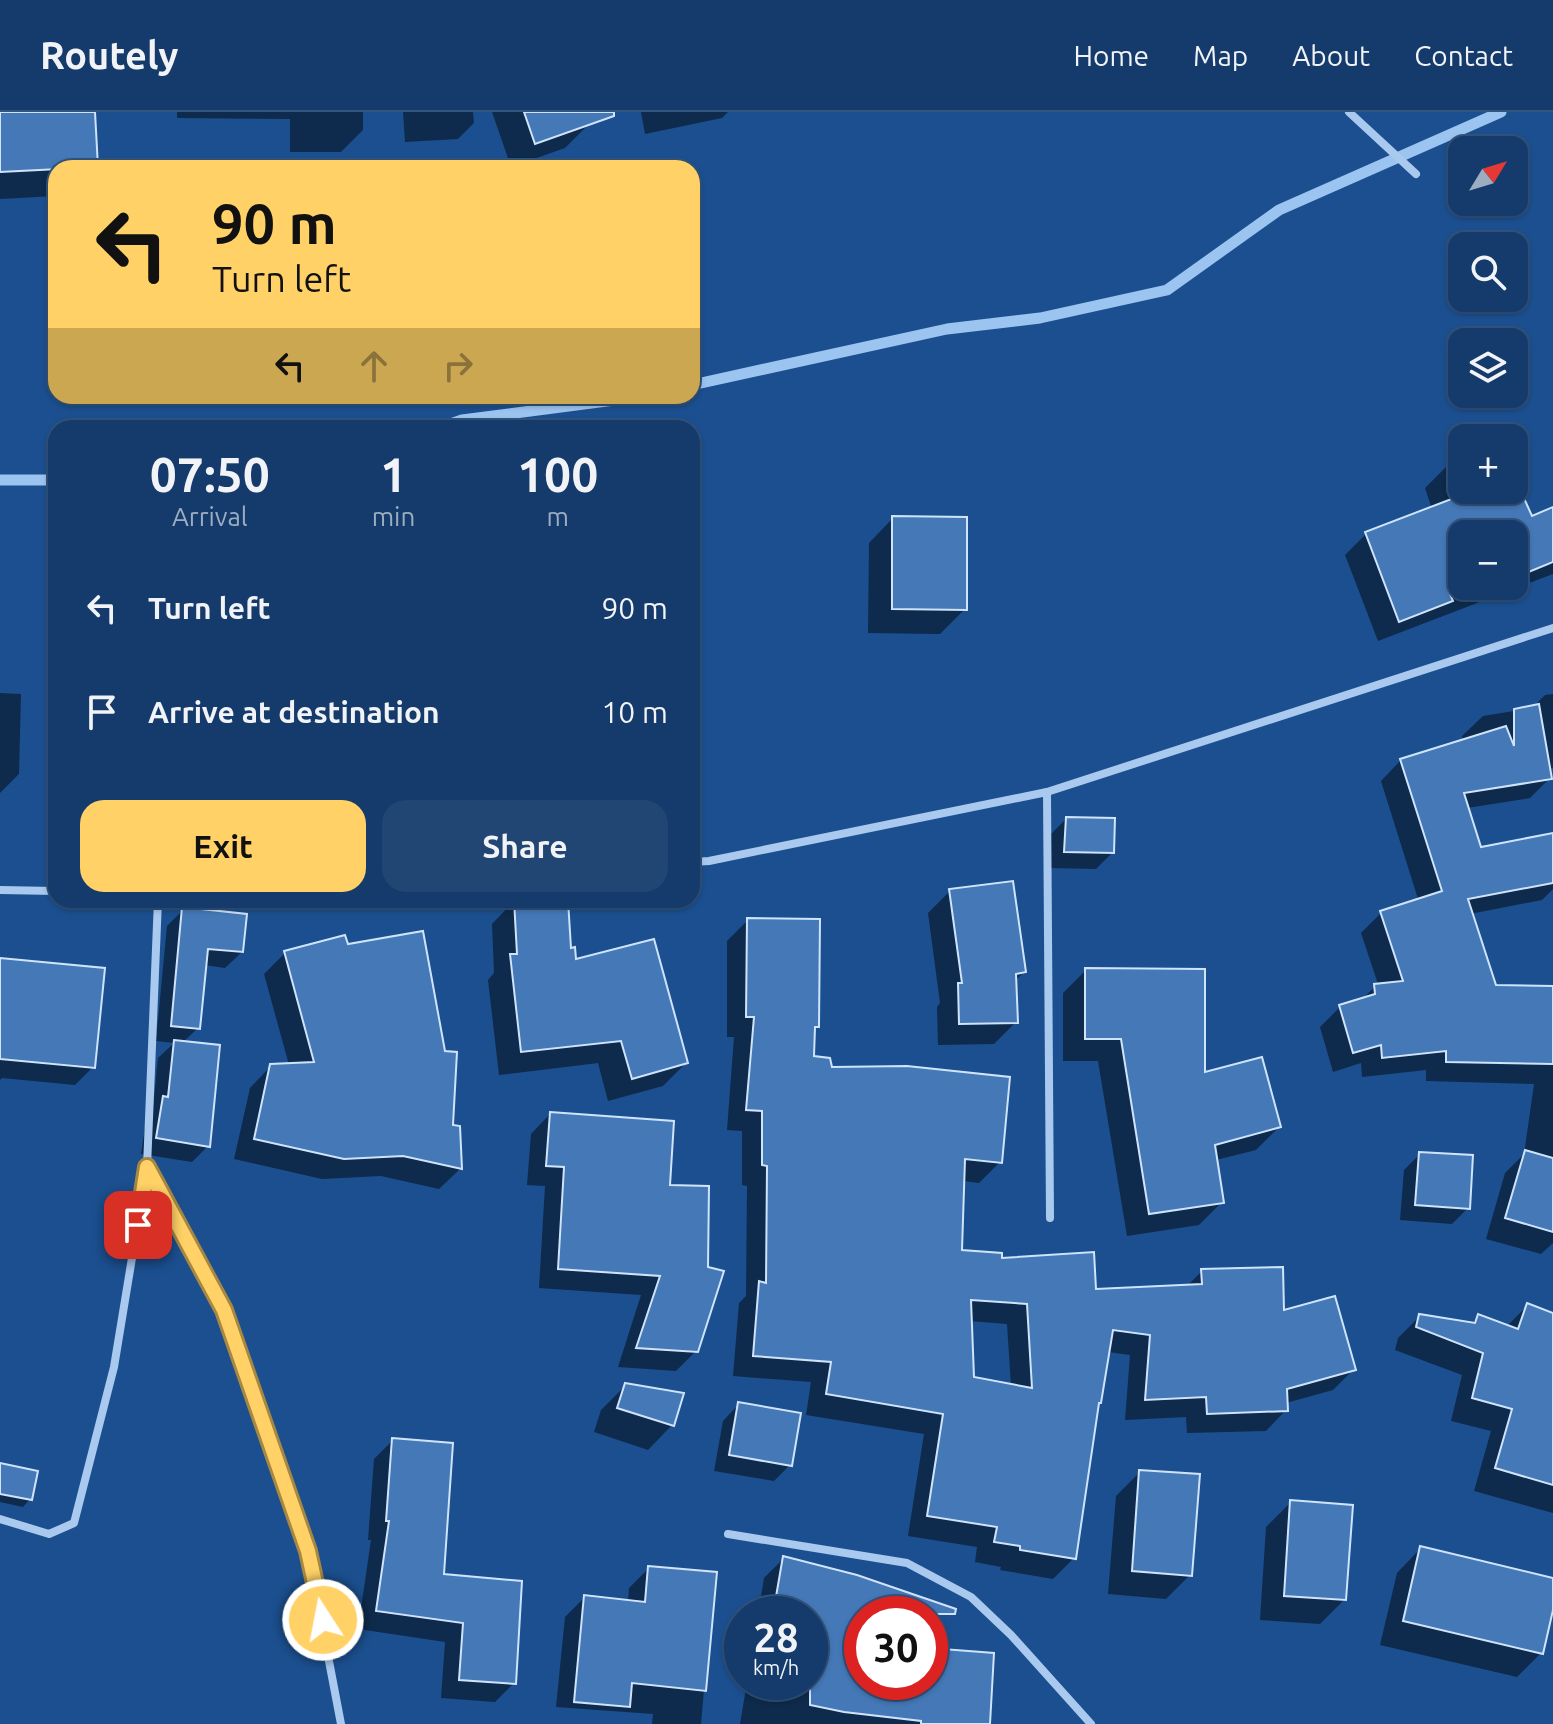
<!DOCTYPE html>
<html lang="en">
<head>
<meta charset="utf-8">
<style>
	body { margin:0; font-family:Ubuntu,sans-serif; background:#214673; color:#f1f3f6; height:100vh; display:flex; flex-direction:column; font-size:30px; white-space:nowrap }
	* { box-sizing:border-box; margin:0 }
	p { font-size:26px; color:#9dadc1 }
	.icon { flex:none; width:44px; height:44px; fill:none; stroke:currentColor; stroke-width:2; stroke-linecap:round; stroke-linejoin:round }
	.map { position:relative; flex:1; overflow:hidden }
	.side { position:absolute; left:48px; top:308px; width:652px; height:488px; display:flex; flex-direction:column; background:#143b6b; border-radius:24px; box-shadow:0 2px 6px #0004,0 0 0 2px #33557e }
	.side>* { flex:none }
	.hud { position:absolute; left:48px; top:48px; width:652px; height:244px; border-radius:24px; box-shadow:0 2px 6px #0004,0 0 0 2px #33557e; background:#ffd166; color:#111; overflow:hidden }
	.needle { width:52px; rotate:52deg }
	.controls { position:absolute; left:1448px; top:24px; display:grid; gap:16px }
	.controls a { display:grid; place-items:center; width:80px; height:80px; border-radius:16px; background:#143b6b; box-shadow:0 2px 6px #0004,0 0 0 2px #33557e; font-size:40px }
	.speed { position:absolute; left:724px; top:1484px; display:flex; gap:16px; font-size:40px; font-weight:700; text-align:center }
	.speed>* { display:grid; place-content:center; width:104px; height:104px; border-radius:50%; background:#143b6b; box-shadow:0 2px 6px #0004,0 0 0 2px #33557e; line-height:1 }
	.speed small { font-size:20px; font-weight:400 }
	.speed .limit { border:12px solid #d22; background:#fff; color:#111 }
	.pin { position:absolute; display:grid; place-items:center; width:68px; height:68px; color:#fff; margin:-34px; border-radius:16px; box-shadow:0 4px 12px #0006 }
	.me { position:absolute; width:88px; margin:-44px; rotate:349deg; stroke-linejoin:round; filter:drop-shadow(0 0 6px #0008) }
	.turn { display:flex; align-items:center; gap:28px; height:168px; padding:0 32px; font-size:36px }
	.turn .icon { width:104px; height:104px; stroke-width:2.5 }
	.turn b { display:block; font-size:56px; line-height:68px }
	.lanes { display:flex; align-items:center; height:76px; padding:0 32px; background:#0003; justify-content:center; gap:40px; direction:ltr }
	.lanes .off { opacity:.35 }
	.eta { display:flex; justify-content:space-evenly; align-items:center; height:136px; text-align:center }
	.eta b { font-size:48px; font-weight:700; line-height:56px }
	.action { display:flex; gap:16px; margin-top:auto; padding:16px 32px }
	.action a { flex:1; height:92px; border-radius:24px; background:#ffd166; color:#111; font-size:32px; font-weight:700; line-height:92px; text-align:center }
	.action a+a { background:#214673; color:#f1f3f6 }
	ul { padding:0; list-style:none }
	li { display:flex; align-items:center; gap:24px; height:104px; padding:0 32px }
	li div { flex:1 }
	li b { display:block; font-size:30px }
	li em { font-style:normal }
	header { display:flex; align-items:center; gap:48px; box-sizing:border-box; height:112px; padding:0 40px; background:#143b6b; border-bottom:2px solid #33557e }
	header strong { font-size:38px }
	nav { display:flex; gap:44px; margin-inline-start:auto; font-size:28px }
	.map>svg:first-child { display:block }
</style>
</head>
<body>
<header>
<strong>Routely</strong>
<nav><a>Home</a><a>Map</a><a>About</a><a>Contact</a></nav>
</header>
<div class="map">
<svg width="1553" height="1612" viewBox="0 0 1553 1612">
	<rect width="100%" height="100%" fill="#1b4f8f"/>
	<g fill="#0007" fill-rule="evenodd">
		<path d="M0,0h93l3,54 -40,2v28l-56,3z"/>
		<path d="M177,0h186v18l-22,22h-51v-33l-113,-1z"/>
		<path d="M403,0h70l1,11 -16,16 -53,3z"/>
		<path d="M492,0h94l4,11 -25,25 -54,19z"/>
		<path d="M641,0h87l-6,6 -77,16z"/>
		<path d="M1462,349v29h52v-12l17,41 22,-10v65l-175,67 -33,-86 21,-21 66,-25 -7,-21 21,-21zM1462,422h52v52h-52z"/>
		<path d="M893,406l72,91 -25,25 -72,-1 1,-90z"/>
		<path d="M0,581l21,1 -2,80 -19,19z"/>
		<path d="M1553,582v74l-4,1 1,9 -20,20 -63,10 13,41 73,-14v54l-11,11 -72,14 24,73 59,1v255l-12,11 -55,-15 19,-66 19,-19 10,-70 -108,-3v-11l-64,7 -1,-14 -28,9 -13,-45 20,-20 20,-6 18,-17 -17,-51 20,-20 37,-14 -37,-118 20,-21 62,-19 -1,-5 21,-20 49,-8 13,-13z"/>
		<path d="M1066,707l46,34 -16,16 -47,-1 1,-33z"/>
		<path d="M950,779l74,81 -9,9 1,41 -22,22 -56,1 -1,-38 3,-4 -12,-90z"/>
		<path d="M515,788h51l3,50 5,12 112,101 -23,23 -55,15 -10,-38 -99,12 -11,-95 6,-7 -2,-49z"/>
		<path d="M183,798l59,42 -17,16 -21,-3 -6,63 -16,15 26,103 -16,16 -51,-8 6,-40 6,-6 5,-50 16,-15 -18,-2 11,-115z"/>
		<path d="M748,808l69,106 -4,4 -1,28 188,104 -21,21 -16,-2 -3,70 40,9 94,31 93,-5 15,-15 80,41 72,57 -21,21 -47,13v7l-20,21 -79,2 -1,-16 -61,3 5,-65 -22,-3 -12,53 -22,153 -21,21 -53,-9 1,-3 -26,-5 2,-15 -69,-11 16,-102 -118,-19 5,-33 -78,-6 6,-73 7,-7 1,-110 -5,-1v-54l-15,-1 7,-93h-7v-96zM969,1209l38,3 4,62 -39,-7z"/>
		<path d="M346,834l105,180 9,43 -21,20 -58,-13 -59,3 -88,-20 16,-71 21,-22 18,-1 -25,-91 21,-21z"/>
		<path d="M0,848l93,107 -18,18 -73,-7 -2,2z"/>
		<path d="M1086,858l117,105 76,52 -23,23 -40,10 6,42 -23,23 -72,11 -29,-175h-35v-68z"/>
		<path d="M550,1002l118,73 28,164 -20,20 -58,-4 23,-72 -102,-7 6,-102 -18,-1 4,-51z"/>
		<path d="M1420,1042l48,54 -16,16 -52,-4 4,-50z"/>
		<path d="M1528,1193l25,10v198l-79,-22 17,-60 -40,-10 11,-46 -67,-25 3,-12 22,-22 50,9 9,-9 27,11z"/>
		<path d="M625,1274l57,9 -10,30 -24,25 -54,-18 7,-22z"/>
		<path d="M739,1292l51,61 -16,16 -60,-10 9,-50z"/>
		<path d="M393,1328l48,136 73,107 -19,19 -54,-4 4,-56 -87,-13 13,-89h-3l6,-81z"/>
		<path d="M0,1353l30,34 -7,8 -23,-5z"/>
		<path d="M1140,1360l50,103 -24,24 -58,-5 8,-98z"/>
		<path d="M1290,1391l54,97 -24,24 -60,-4 6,-93z"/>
		<path d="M1421,1436l132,32v21l-12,52 -24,24 -137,-32 17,-72z"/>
		<path d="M784,1446l119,56h-41v68h68v-32l58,74h-248l7,-42h63v-68h-52l6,-36z"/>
		<path d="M649,1456l65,6 -13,150h-49l1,-10 -97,-7 9,-90 20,-20 43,5 1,-14z"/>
	</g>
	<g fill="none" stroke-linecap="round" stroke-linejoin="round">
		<g stroke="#9cc4f0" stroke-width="11">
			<path d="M692,273l255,-56 93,-11 127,-28 112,-80 222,-98"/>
			<path d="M439,316l23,-8 183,-24"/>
			<path d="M0,368h56"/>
		</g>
	</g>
	<g fill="#4478b7" stroke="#cfe3fa" stroke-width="2" fill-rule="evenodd">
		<path d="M0,0h95l3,55 -98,5z"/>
		<path d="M524,0h90v4l-79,28z"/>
		<path d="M1514,364l18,40 21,-9v55l-39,16v-44h-52v49l-14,6 5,12 -54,21 -34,-90 97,-37v2l17,-7h35z"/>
		<path d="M892,404l75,1v93l-75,-1z"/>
		<path d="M1539,592l13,75 -88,14 17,54 72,-14v50l-85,16 28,86 57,1v78l-107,-2v-11l-64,7 -1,-13 -28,8 -14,-48 36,-11 -1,-10 29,-3 -23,-70 62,-20 -42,-132 106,-33 8,20v-37z"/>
		<path d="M1066,705l49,1 -1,35 -50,-1z"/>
		<path d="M1013,769l13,91 -10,2 2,49 -59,1 -1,-41h4l-13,-94z"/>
		<path d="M514,788h54l3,48 4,-1 1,12 78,-20 34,124 -56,16 -11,-38 -100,11 -11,-98h7z"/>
		<path d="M182,795l65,7 -4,38 -35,-3 -8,80 -29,-3z"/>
		<path d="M747,806l73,1 -1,108h-4l-1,29 16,2 2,9 75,-1 103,11 -8,86 -37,-4 -3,91 40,3v5l92,-6 2,37 106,-5 -1,-15 82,-2 1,43 51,-14 21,74 -69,19 1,22 -81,3 -1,-17 -61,3 5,-65 -37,-5 -12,73h-2l-23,156 -56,-9v-4l-26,-4 3,-15 -70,-11 16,-102 -117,-20 5,-32 -78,-6 6,-75 7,2 1,-117 -5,-1v-54l-16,-1 8,-93h-8zM971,1188l56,4 5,84 -58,-11z"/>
		<path d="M423,819l22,120 12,1 -4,73 7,1 2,43 -59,-13 -59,3 -90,-20 16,-75 44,-2 -30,-111 61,-16 3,9z"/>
		<path d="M0,846l105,10 -10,100 -95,-9z"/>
		<path d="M1085,856l120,1v103l57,-15 19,70 -66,18 9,58 -75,11 -28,-175h-36z"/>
		<path d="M174,928l46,5 -10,102 -54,-9 7,-42 5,1z"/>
		<path d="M550,1000l124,9 -4,64 39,1 -1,81 16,4 -26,81 -62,-4 24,-72 -102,-7 6,-102 -18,-1z"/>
		<path d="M1525,1038l28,8v74l-48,-14z"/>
		<path d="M1419,1040l54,3 -3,54 -55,-4z"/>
		<path d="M1527,1191l26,10v172l-58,-17 17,-59 -40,-11 11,-45 -67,-26 3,-13 56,9 3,-9 40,15z"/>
		<path d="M625,1271l59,10 -10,33 -57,-18z"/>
		<path d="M738,1290l63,11 -9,53 -63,-11z"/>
		<path d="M392,1326l61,5 -9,131 78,7 -6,103 -57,-4 4,-57 -87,-12 13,-90h-3z"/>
		<path d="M0,1351l38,8 -6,29 -32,-6z"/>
		<path d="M1139,1358l61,4 -8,102 -60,-5z"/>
		<path d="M1290,1388l63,5 -7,95 -62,-4z"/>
		<path d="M1420,1434l133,32v32l-10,44 -140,-33z"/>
		<path d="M783,1444l74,19 99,34 -1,5h-93v68h68v-34l64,5 -4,71h-69v-3l-77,-9 -34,-7v-91h-37z"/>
		<path d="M648,1454l69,6 -11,119 -74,-8 -2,24 -56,-5 10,-107 61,7z"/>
	</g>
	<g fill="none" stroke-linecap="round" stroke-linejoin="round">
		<g stroke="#a9c9ee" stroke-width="8">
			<path d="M1349,0l67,62"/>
			<path d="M1047,680l3,426"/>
			<path d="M692,750l17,-1 338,-69 506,-164"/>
			<path d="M0,778l56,1"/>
			<path d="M147,1056l77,142 84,241 33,173"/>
			<path d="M0,1407l49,15 25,-11 40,-156 33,-200 11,-267"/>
			<path d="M728,1422l179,29 64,34 40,38 80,89"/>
		</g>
	</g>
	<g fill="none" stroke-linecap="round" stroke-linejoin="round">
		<defs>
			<path id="route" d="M138,1113l9,-58 77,143 84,241 15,69"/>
		</defs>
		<use href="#route" stroke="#a68842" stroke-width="20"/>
		<use href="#route" stroke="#ffd166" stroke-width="14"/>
	</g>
</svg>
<div class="controls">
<a><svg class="needle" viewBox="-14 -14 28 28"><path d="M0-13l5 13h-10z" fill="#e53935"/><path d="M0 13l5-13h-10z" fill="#9dadc1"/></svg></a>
<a><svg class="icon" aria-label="search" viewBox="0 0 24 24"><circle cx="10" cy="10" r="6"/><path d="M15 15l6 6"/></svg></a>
<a><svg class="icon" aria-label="layers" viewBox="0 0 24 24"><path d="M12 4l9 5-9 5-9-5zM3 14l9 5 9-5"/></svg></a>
<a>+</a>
<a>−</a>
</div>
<div class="speed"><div>28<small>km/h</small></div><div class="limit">30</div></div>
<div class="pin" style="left:138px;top:1113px;background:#d93025"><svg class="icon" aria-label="arrive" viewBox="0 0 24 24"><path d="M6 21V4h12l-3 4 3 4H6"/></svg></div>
<svg class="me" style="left:323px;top:1508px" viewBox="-20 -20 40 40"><circle r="17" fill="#ffd166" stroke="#fff" stroke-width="3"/><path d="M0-11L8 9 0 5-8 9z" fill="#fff"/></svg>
<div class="hud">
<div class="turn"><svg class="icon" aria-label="left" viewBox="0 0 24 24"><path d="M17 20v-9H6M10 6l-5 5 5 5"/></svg><div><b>90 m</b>Turn left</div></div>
<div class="lanes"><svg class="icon" aria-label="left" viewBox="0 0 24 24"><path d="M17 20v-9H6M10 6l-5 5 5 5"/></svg><svg class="icon off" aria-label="ahead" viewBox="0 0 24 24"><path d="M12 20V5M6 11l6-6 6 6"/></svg><svg class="icon off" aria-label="right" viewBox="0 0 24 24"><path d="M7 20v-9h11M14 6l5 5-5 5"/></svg></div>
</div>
<section class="side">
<div class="eta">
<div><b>07:50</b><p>Arrival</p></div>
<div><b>1</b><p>min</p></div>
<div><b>100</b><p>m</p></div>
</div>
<ul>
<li><svg class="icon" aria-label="left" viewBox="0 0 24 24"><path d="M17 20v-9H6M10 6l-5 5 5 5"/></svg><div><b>Turn left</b></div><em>90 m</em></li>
<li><svg class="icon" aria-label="arrive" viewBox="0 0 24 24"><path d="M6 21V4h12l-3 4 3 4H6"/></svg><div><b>Arrive at destination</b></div><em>10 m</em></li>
</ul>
<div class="action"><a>Exit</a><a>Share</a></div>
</section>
</div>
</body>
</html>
